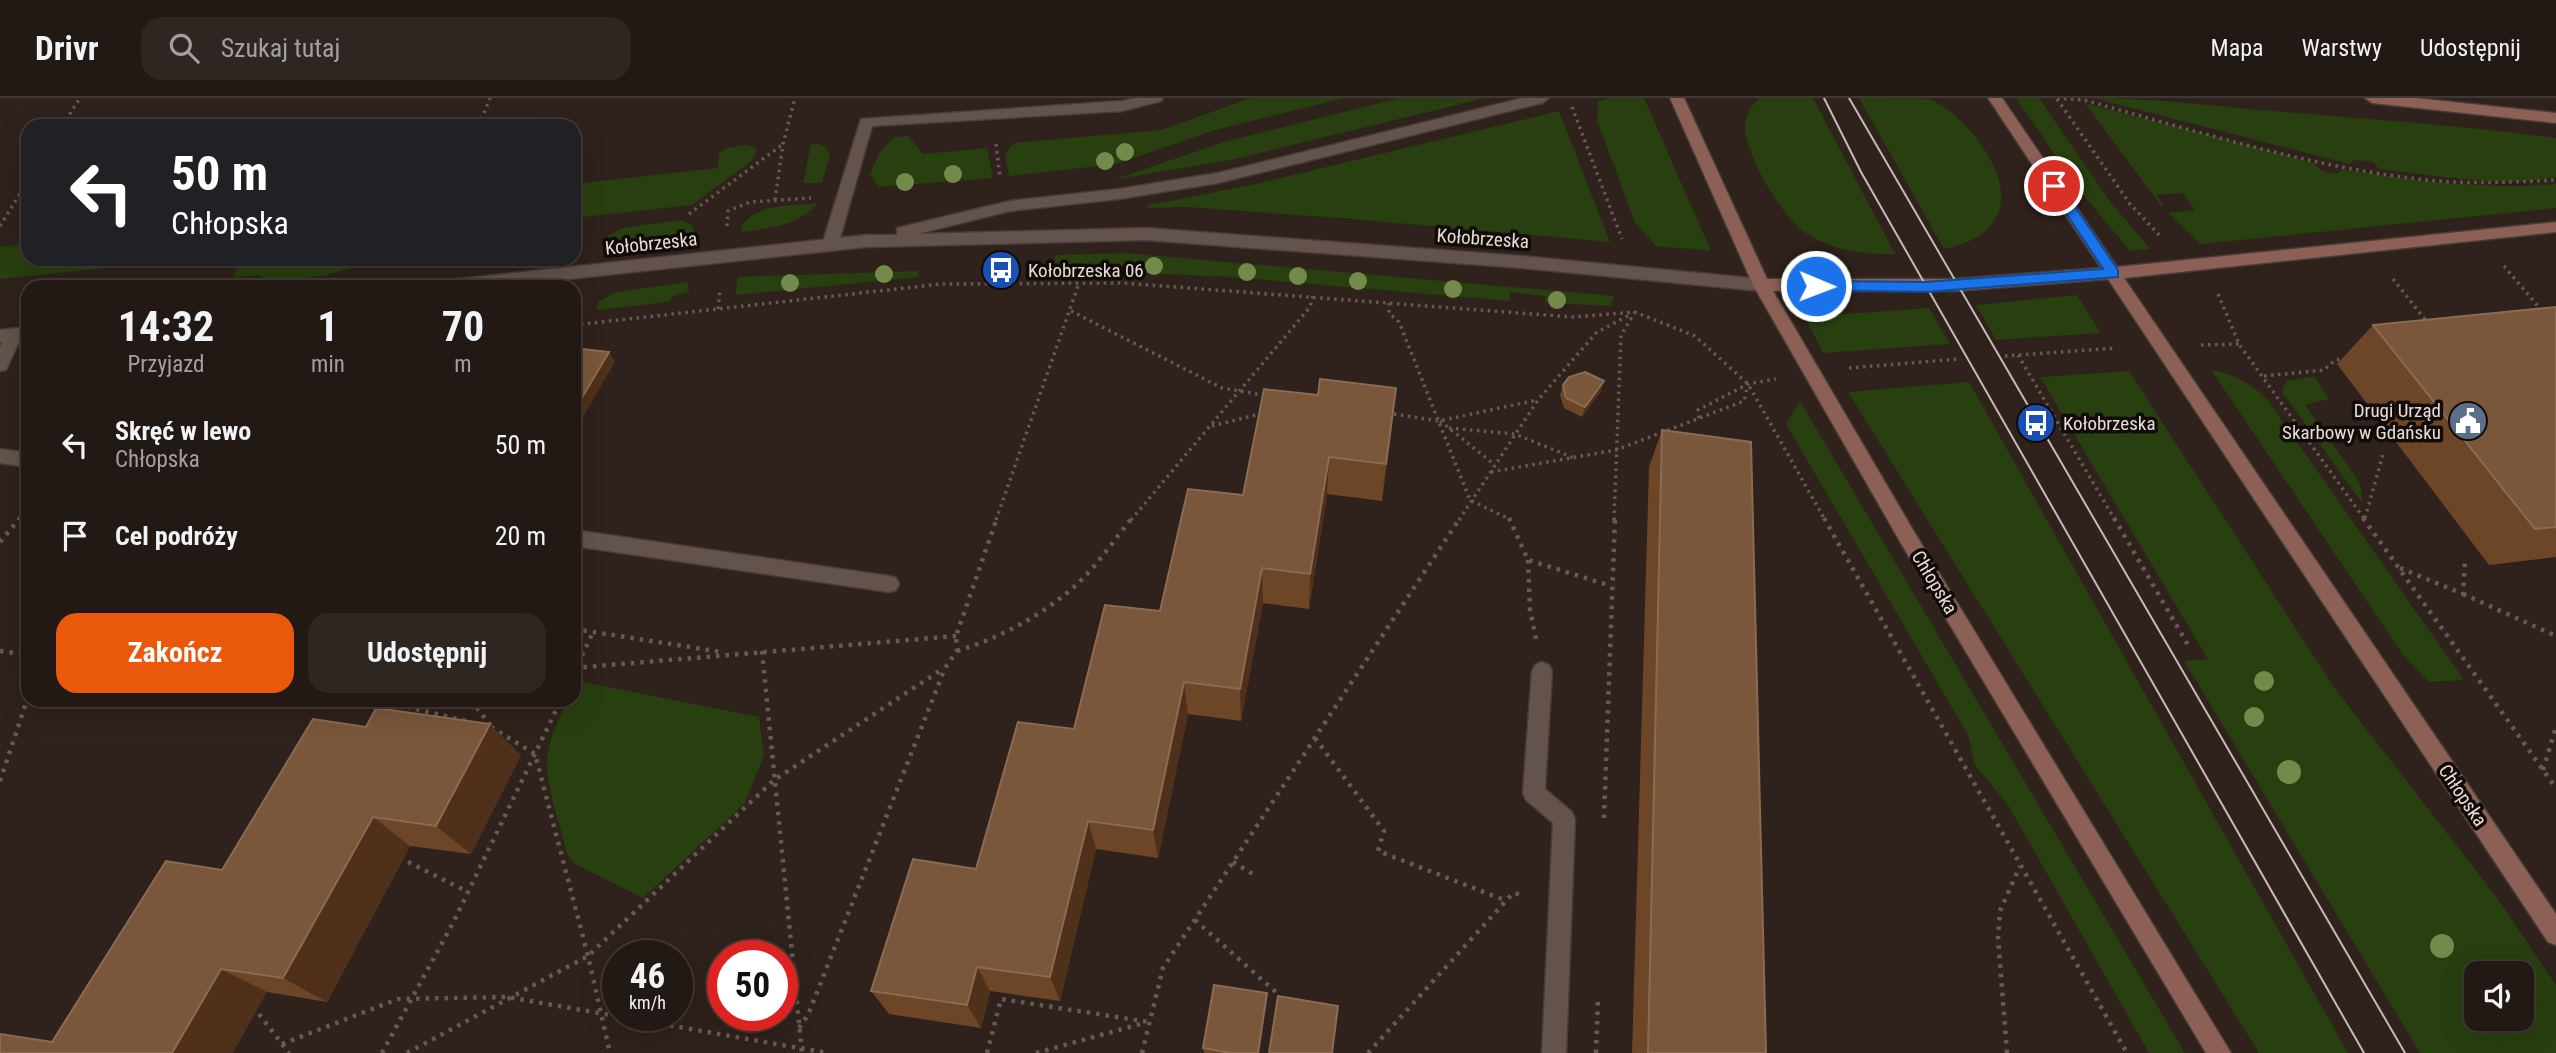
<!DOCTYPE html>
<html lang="pl">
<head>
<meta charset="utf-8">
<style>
	body { margin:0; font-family:"Roboto Condensed",sans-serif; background:#2f2622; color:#f1f3f6; height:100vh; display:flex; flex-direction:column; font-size:26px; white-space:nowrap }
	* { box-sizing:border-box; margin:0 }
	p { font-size:23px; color:#a3a0a0 }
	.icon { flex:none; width:38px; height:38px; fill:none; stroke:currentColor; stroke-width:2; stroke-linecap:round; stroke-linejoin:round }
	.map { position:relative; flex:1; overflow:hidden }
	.sheet { position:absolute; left:21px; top:182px; width:560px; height:427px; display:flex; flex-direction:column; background:#231914; border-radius:21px; box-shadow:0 7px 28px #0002,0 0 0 2px #403834 }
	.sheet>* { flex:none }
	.hud { position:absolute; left:21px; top:21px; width:560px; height:147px; border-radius:21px; box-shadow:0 7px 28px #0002,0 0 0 2px #403834; background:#202124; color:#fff; overflow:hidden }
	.tools { position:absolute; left:2464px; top:863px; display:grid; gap:14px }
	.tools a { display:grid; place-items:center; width:70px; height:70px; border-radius:14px; background:#231914; box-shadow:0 7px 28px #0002,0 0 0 2px #403834; font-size:35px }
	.speed { position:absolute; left:602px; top:842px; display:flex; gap:14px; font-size:35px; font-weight:700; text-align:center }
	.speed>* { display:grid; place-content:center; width:91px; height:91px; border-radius:50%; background:#231914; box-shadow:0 7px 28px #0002,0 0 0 2px #403834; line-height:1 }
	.speed small { font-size:18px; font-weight:400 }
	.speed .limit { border:10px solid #d22; background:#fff; color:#111 }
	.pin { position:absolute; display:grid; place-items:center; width:60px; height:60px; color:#fff; margin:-30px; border:4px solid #fff; border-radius:50%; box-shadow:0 2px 7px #0007 }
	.me { position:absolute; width:77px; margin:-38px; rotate:91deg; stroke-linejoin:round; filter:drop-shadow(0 0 5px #0008) }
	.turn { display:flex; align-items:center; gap:24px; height:147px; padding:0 35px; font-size:32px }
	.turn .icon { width:91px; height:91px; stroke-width:2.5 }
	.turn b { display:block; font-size:49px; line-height:60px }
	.eta { display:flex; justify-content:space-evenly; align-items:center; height:119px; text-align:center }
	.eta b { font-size:42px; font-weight:700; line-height:49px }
	.action { display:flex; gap:14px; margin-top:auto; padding:14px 35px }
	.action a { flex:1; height:80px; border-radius:21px; background:#ea580c; color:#fff; font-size:28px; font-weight:700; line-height:80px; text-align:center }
	.action a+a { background:#2f2622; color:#f1f3f6 }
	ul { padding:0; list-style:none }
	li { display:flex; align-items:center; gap:21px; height:91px; padding:0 35px }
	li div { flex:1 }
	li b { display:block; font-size:26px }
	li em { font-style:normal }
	header { display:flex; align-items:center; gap:42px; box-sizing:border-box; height:98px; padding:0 35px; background:#231914; border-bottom:2px solid #403834 }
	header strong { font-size:33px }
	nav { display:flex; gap:38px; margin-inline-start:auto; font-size:24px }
	.search { width:490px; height:63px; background:#2f2622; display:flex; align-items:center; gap:18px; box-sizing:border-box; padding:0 24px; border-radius:21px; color:#a3a0a0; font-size:26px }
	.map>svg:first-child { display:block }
</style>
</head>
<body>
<header>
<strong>Drivr</strong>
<div class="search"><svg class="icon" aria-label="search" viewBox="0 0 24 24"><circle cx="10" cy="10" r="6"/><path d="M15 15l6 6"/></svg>Szukaj tutaj</div>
<nav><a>Mapa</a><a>Warstwy</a><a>Udostępnij</a></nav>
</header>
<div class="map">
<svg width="2556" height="955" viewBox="0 0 2556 955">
	<rect width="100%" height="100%" fill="#2f211b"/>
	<g fill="#283f0f" fill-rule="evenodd">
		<path d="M1251,0h93l-129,32 -99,34 -107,12 -4,-22 9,-11 147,-13z"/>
		<path d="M1400,0h85l-254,62 -119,20 112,-38z"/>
		<path d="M1609,0h35l67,153 -55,-5 -21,-23 -38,-103 1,-19z"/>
		<path d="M1760,0h53l82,156c-32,1 -66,-4 -92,-23 -22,-16 -56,-74 -58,-101 -1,-13 5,-24 15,-32z"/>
		<path d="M1859,0c18,0 55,0 70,1 35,14 88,78 68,117 -10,21 -32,28 -53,33z"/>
		<path d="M2016,0h23l70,102 41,49 -20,2 -50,-60z"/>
		<path d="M2093,0c64,0 127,9 192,14 90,8 181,14 271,26v39c-57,11 -120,-2 -177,-8l-6,-7 -18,-2 -6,4z"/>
		<path d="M2085,5l227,59 10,9 14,3 7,-5c70,12 142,21 213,15v24l-355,36 -33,-31 27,-3 -12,-17 -26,2 7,12h-2z"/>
		<path d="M1559,13l51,131 -258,-23 -164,-12 -40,1v-3l103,-20z"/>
		<path d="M908,38l15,18 64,-6 6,30 -115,9 -8,-13 9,-21 15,-16z"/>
		<path d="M816,45l10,4 4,8 -8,28h-19l8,-38z"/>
		<path d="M745,47l12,3 -3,11 -62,46 -118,13v-34l144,-16 1,-15 8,-5z"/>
		<path d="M818,105c-20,23 -48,25 -76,29l-1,-5c14,-24 52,-21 77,-24z"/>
		<path d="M681,122l10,4 3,5 -1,8 -85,4v-5l14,-8z"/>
		<path d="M28,146v15h167l-195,20v-32z"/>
		<path d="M1124,155l490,43 -3,10 -65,-3 -1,-7 -35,-4v9l-280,-24 -160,-7 -15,-7 -1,-8z"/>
		<path d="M326,161h63l-68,17 -50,7 -13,-8 -25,3 4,-10z"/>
		<path d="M918,173l1,6 -183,18 1,-18z"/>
		<path d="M688,184l1,10 -15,4 -6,6 -71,8 1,-8 18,-10z"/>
		<path d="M2077,197l24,38 -105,7 -20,-35z"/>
		<path d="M1929,210l21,36 -127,9 -18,-36z"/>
		<path d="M2211,272c23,4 39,13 56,29l197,281 -35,2 -26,-27z"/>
		<path d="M2129,273l204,315 165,213 58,86v68h-136l-236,-392 24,-2 -168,-282zM2476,875h46v45h-46z"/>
		<path d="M2312,279l4,2 13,20 -24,6 55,78 3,21 -81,-112 1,-6 4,-5z"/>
		<path d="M1969,284l379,671h-89l-411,-661z"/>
		<path d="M1800,303l385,652h-36l-141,-248 -33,-40 -7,-30 -182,-311z"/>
		<path d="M578,583l181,36 5,38 -19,48 -102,95 -68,-34 -8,-11c-7,-31 -24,-70 -19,-102 3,-18 12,-35 20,-51h6v-12z"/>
	</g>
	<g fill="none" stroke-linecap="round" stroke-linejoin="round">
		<defs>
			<g id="service">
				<path d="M1136,0h27l-2,3 -39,10 -250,15 -34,119 -8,6 -8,-6 39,-126 261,-18z"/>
				<path d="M0,351l28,4v14l-28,-4z"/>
				<path d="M574,432l315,46 7,2 3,6 -3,6 -7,2 -315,-46z"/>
			</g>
			<g id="minor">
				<path d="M14,231l8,6 -16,35 -6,1v-24l8,-16z"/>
				<path d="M1542,564l7,3 3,6 -7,118 27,23 3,7 -9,234h-24l11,-230 -27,-23 -3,-7 9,-122 3,-6z"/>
			</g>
			<g id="tertiary">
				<path d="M1523,0h26l-7,5 -324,80 -99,16 -109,12 -93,23 229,-6 376,28 239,23 6,2 2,4 -2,4 -6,2 -239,-23 -376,-28 -280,7 -372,40h-62l8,-6 426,-46h31v-7l113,-27 109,-12 99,-16z"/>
				<path d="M28,229v12l-28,3v-12z"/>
			</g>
			<g id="secondary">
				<path d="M1670,0h14l83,181h189l145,-11 -113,-170h14l115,169 439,-45v10l-432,46 432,636v31l-8,-3 -440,-663 -152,12h-183l143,244 315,518h-25l-304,-508 -149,-260z"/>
				<path d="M2365,0h50l141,15v10l-184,-20z"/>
			</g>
		</defs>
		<use href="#service" stroke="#483c38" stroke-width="3"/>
		<use href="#minor" stroke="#483c38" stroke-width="3"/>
		<use href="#tertiary" stroke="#483c38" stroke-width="3"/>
		<use href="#secondary" stroke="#483c38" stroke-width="3"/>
		<g stroke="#675a55" stroke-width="3.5" stroke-dasharray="2.5 4.5" stroke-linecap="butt">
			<path d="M2057,0l27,2c116,32 234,70 354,81 40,3 79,1 118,-1"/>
			<path d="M2057,1l73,105 31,33"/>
			<path d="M1572,9l50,132"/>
			<path d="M62,28l18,-28"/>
			<path d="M479,28l11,-28"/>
			<path d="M996,46l4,33"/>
			<path d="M775,102l8,-56 12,-46"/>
			<path d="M689,116l94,-70"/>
			<path d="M0,128l28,-45"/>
			<path d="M727,128l1,-15 22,-9 61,-4"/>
			<path d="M2504,168l38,45"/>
			<path d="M2393,181l34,43"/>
			<path d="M2218,196l21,50 126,176"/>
			<path d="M1389,205v10l10,9 71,178 41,20"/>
			<path d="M718,211l2,-19"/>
			<path d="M1071,213l151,77 46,8"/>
			<path d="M574,227l367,-41 182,-1 449,34 63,-5 60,24 53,48 77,136"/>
			<path d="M2201,247l38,-1"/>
			<path d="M2018,257l97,165"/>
			<path d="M2005,258l111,-8"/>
			<path d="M1849,270l110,-9"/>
			<path d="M2264,278l60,-6 11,-10 10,-1"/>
			<path d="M1387,315l52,8 98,-21"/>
			<path d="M1699,320l-1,-8 50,-26 28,-5"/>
			<path d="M1440,323l55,44"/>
			<path d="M1212,328l52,-13"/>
			<path d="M1449,330l66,6 59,24"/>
			<path d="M1491,374l125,-22 128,-49 4,-17"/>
			<path d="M2365,420l19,-67"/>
			<path d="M18,422l10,-12"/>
			<path d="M996,422l83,-237"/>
			<path d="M1131,422l179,-213 3,-11"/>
			<path d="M1459,422l79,-120 58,-67 35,-19"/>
			<path d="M1614,422l7,-185 14,-23"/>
		</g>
		<g stroke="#675a55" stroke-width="4.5" stroke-dasharray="3.5 6" stroke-linecap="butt">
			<path d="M1509,420l19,42 83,26"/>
			<path d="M1824,420l303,535"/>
			<path d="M2114,420l74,127"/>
			<path d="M2363,420l193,270"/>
			<path d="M0,444l20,-24"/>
			<path d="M1528,462l2,50 6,29"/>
			<path d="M2400,470l63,26 2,-34"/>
			<path d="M2463,496l93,42"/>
			<path d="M574,531l148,23"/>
			<path d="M0,553l28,4"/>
			<path d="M762,553l40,402"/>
			<path d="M957,553c43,-13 86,-36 119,-66 21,-19 38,-45 56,-67"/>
			<path d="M574,570l382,-32"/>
			<path d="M574,575l19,-41"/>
			<path d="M379,602l87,21"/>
			<path d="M471,602l20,26"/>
			<path d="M491,629l44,27 53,202 22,97"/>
			<path d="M1315,640l69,93 -6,20 129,50"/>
			<path d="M2543,672l13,-43"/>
			<path d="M0,683l28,-84"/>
			<path d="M1604,720l11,-300"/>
			<path d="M408,764l60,30"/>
			<path d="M1233,764l23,14"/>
			<path d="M1195,822l83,74"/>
			<path d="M259,916l30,39"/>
			<path d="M799,930l9,-13 137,-347 12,-17 -1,-15 41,-118"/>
			<path d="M282,946l116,-45 109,-2 321,56"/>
			<path d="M382,955l71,-130 108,-223"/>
			<path d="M407,955l181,-97 186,-176 170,-112"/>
			<path d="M987,955l14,-54 148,23"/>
			<path d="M1036,955l108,-30"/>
			<path d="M1142,955l21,-85 297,-450"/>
			<path d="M1368,955l145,-160 11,2"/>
			<path d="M1596,955l2,-55"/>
			<path d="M2007,955l-9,-115 2,-27 20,-45"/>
		</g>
		<use href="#service" fill="#63534c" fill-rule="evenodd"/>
		<use href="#minor" fill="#63534c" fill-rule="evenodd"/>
		<use href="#tertiary" fill="#63534c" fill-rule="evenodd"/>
		<use href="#secondary" fill="#8c6054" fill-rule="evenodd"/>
		<g stroke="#c5bab6" stroke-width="2">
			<path d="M1824,0l37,74 503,881"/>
			<path d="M1849,0l556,955"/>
		</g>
	</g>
	<g fill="#728b4b">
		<circle cx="1125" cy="54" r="9"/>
		<circle cx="1105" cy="63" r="9"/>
		<circle cx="953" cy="76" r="9"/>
		<circle cx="905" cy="84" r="9"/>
		<circle cx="1154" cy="168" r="9"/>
		<circle cx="1247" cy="174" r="9"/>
		<circle cx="884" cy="176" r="9"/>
		<circle cx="1298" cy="178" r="9"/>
		<circle cx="1358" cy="183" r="9"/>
		<circle cx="790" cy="185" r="9"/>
		<circle cx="1453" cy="191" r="9"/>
		<circle cx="1557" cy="202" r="9"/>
		<circle cx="2264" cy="583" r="10"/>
		<circle cx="2254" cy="619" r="10"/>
		<circle cx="2289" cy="674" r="12"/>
		<circle cx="2442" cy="848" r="12"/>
	</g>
	<g fill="#6d4527">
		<path d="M2556,209v250l-67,8 -152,-201 36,-39z"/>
		<path d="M1563,287l38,6 -19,26 -18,-9 -4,-13z"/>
		<path d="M1392,328l-10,75 -55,-7 -18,115 -46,-6 -22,118 -53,-7 -30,144 -62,-9 -36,152 -70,-10 -9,37 -92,-14 -18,-23 105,-122 98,-140 86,-118 83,-116z"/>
		<path d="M1662,332l104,623h-134l17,-586z"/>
		<path d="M366,629l155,28 -50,99 -61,-8 -83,156 -60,-10 -215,50 170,-172z"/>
		<path d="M1267,902l-8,53h-55l-1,-5z"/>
	</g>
	<g fill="#4f301a">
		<path d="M609,254l6,10 -41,71v-22z"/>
		<path d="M1604,283l-3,10 -19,26 3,-10z"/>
		<path d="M1396,290l-4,38 -10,75 4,-37z"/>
		<path d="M1329,359l-2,37 -18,115 1,-35z"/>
		<path d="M1262,470l1,35 -22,118 -1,-32z"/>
		<path d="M1184,584l4,32 -30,144 -5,-28z"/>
		<path d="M490,626l31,31 -50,99 -35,-28z"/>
		<path d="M373,719l37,29 -83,156 -44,-24z"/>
		<path d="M1088,723l8,28 -36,152 -10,-24z"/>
		<path d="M977,869l13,24 -9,37 -14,-23z"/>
		<path d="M221,871l46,23 -34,61h-61z"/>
		<path d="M1267,895v7l-8,53h-1z"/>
	</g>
	<g fill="#7a563a" stroke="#8b6b53" stroke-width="2">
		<path d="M2556,209v220l-21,2 -162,-204z"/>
		<path d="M574,250l35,4 -35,59z"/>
		<path d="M1585,274l19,9 -19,26 -19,-9 -3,-13 6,-8z"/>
		<path d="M1320,281l76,9 -10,76 -57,-7 -19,117 -48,-6 -22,121 -56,-7 -31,148 -65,-9 -38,156 -73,-10 -10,38 -96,-14 42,-132 63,10 42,-147 56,7 31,-124 55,6 28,-122 55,6 21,-106 54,6z"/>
		<path d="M1662,332l89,12 15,611h-118z"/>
		<path d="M376,610l114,16 -54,102 -63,-9 -90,161 -62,-9 -49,84h-172v-19l52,8 114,-181 56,9 91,-151 53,8z"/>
		<path d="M1214,887l53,8 -9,60h-27l-28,-5z"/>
		<path d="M1278,898l60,10 -6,47h-63z"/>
	</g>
	<path fill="#1a73e8" stroke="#114b97" stroke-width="2" d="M2054,83l5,2 59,87v7l-192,15 -110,-2 -7,-4 7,-5 110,1 177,-13 -55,-83z"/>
	<defs>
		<symbol id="bus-disc" viewBox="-11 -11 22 22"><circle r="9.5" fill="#1a4fb4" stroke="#120c09"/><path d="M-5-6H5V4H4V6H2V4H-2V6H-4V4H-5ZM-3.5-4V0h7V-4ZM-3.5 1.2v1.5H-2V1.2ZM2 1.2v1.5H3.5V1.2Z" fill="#fff"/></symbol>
		<symbol id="civic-disc" viewBox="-11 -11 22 22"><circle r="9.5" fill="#5c6f8a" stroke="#120c09"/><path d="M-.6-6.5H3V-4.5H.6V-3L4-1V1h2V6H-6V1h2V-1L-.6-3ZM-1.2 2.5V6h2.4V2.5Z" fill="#fff"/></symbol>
	</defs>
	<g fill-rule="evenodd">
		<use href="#bus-disc" x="979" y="150" width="44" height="44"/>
		<use href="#civic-disc" x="2446" y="301" width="44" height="44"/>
		<use href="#bus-disc" x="2014" y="303" width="44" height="44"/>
	</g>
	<g text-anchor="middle" stroke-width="7" stroke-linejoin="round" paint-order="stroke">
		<g font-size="19" fill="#e6dcd8" stroke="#120c09">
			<text transform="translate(1483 140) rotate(4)" y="7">Kołobrzeska</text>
			<text transform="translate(651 145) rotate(-6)" y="7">Kołobrzeska</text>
			<text transform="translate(1935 484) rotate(59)" y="7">Chłopska</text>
			<text transform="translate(2463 697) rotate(56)" y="7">Chłopska</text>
		</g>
		<g font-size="19" fill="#e6dcd8" stroke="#120c09" text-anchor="start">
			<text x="1028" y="179">Kołobrzeska 06</text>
			<text x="2441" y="319" text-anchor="end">Drugi Urząd<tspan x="2441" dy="22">Skarbowy w Gdańsku</tspan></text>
			<text x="2063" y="332">Kołobrzeska</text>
		</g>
	</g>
</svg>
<div class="tools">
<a><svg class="icon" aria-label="sound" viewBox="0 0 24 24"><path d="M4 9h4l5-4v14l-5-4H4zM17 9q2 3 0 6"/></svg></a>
</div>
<div class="speed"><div>46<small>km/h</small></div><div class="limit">50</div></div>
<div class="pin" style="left:2054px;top:88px;background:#d93025"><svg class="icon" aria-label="arrive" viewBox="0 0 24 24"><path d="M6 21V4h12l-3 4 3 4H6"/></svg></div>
<svg class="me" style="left:1816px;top:188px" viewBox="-20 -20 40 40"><circle r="17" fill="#1a73e8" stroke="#fff" stroke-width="3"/><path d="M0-11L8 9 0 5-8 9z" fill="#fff"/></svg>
<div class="hud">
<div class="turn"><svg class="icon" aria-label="left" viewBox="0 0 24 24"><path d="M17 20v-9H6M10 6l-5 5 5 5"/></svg><div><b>50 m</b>Chłopska</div></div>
</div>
<section class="sheet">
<div class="eta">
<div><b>14:32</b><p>Przyjazd</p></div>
<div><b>1</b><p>min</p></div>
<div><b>70</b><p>m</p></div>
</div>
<ul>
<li><svg class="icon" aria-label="left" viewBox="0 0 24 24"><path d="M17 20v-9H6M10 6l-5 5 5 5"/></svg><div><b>Skręć w lewo</b><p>Chłopska</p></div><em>50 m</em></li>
<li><svg class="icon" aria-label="arrive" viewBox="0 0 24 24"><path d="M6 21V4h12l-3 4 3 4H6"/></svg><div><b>Cel podróży</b></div><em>20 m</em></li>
</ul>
<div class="action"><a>Zakończ</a><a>Udostępnij</a></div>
</section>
</div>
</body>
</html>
